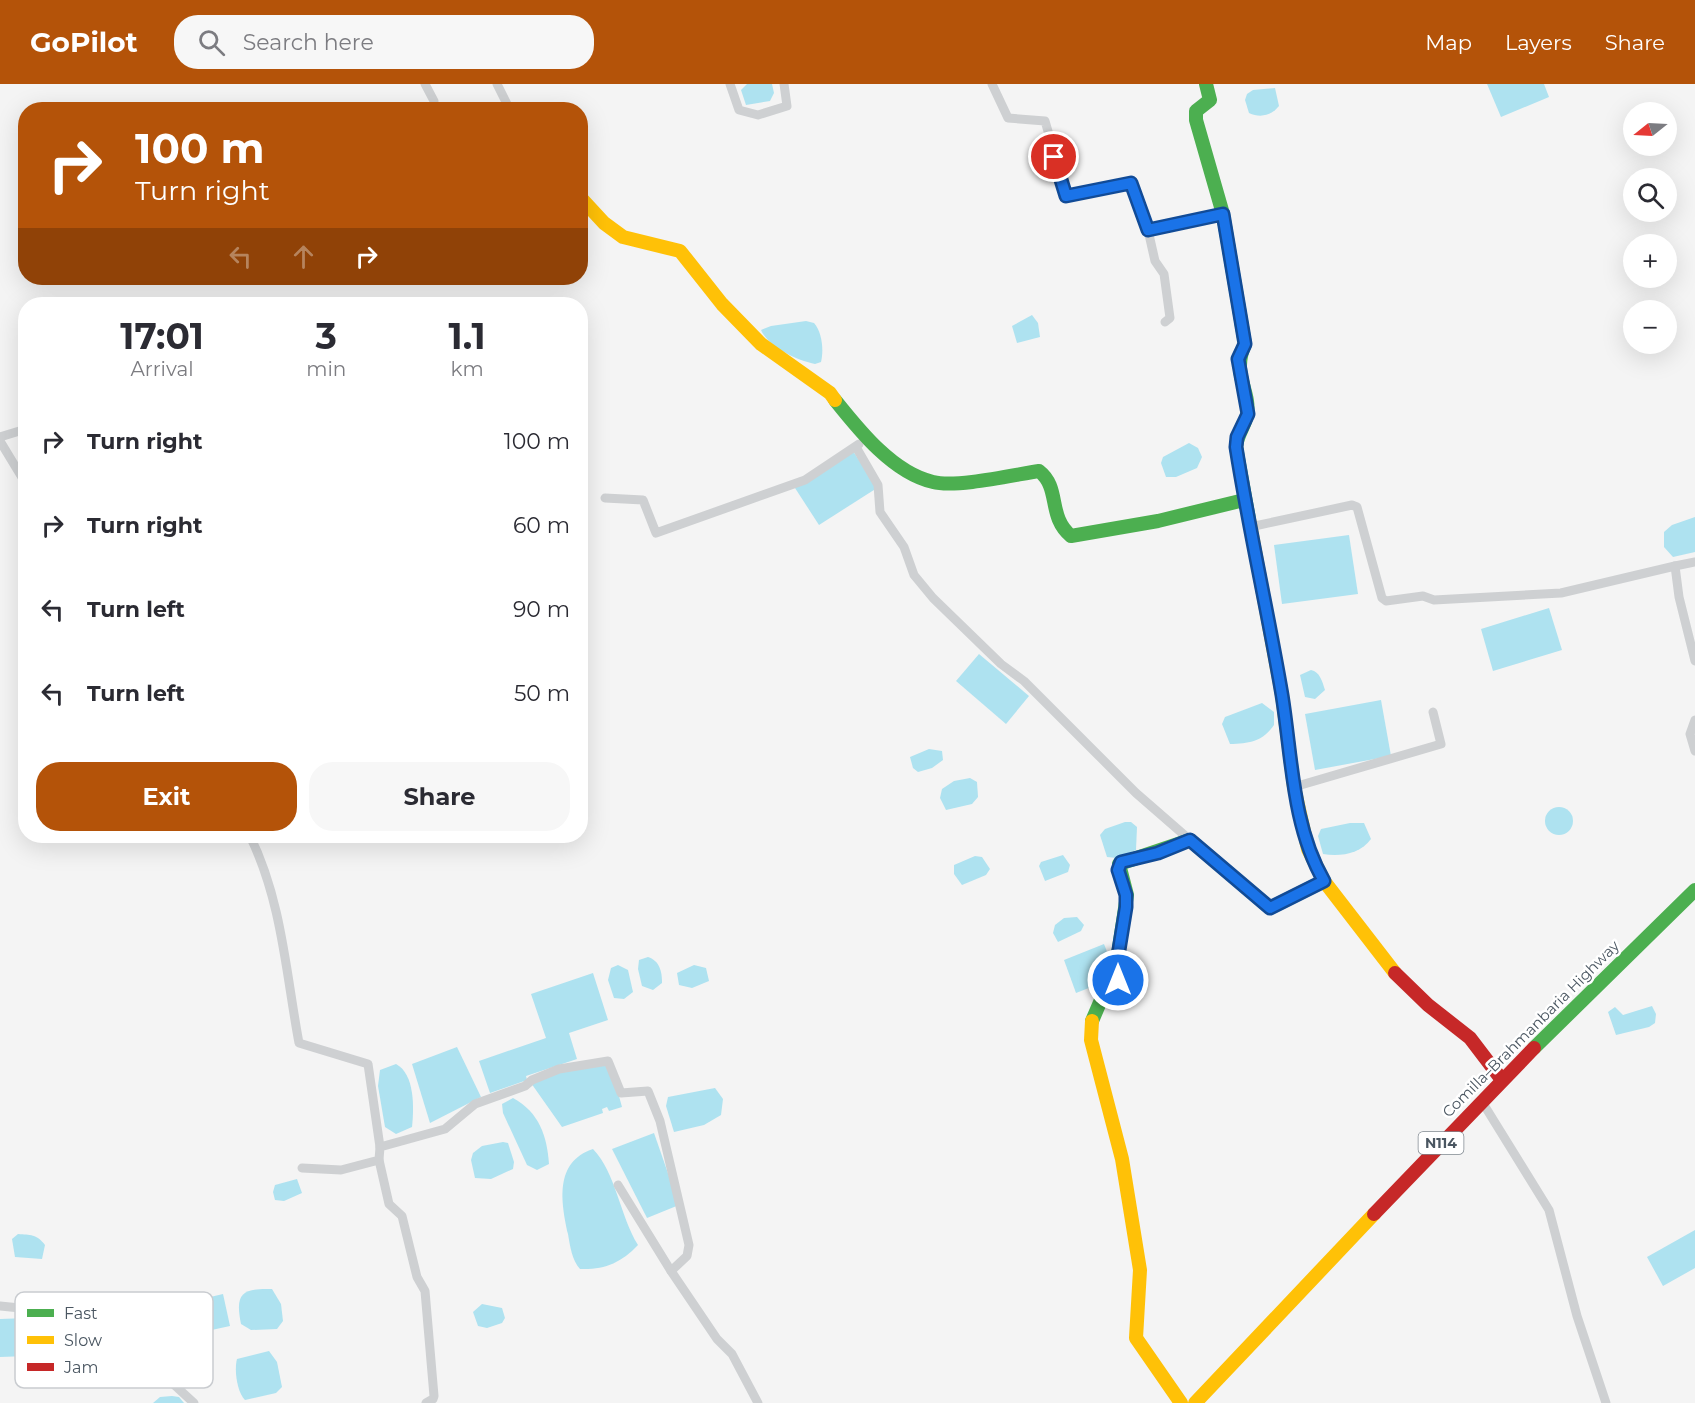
<!DOCTYPE html>
<html lang="en">
<head>
<meta charset="utf-8">
<style>
	body { margin:0; font-family:Montserrat,sans-serif; background:#f7f7f7; color:#2b2b33; height:100vh; display:flex; flex-direction:column; font-size:22px; white-space:nowrap }
	* { box-sizing:border-box; margin:0 }
	p { font-size:20px; color:#7c7c81 }
	.icon { flex:none; width:33px; height:33px; fill:none; stroke:currentColor; stroke-width:2; stroke-linecap:round; stroke-linejoin:round }
	.map { position:relative; flex:1; overflow:hidden }
	.panel { position:absolute; left:18px; top:213px; width:570px; height:546px; display:flex; flex-direction:column; background:#fff; border-radius:24px; box-shadow:0 6px 24px #0002 }
	.panel>* { flex:none }
	.top-card { position:absolute; left:18px; top:18px; width:570px; height:183px; border-radius:24px; box-shadow:0 6px 24px #0002; background:#b45309; color:#fff; overflow:hidden }
	.needle { width:39px; rotate:252deg }
	.buttons { position:absolute; left:1623px; top:18px; display:grid; gap:12px }
	.buttons a { display:grid; place-items:center; width:54px; height:54px; border-radius:50%; background:#fff; box-shadow:0 6px 24px #0002; font-size:30px }
	.pin { position:absolute; display:grid; place-items:center; width:51px; height:51px; color:#fff; margin:-26px; border:3px solid #fff; border-radius:50%; box-shadow:0 2px 6px #0007 }
	.me { position:absolute; width:66px; margin:-33px; rotate:0deg; stroke-linejoin:round; filter:drop-shadow(0 0 4px #0008) }
	.turn { display:flex; align-items:center; gap:21px; height:126px; padding:0 18px; font-size:27px }
	.turn .icon { width:78px; height:78px; stroke-width:2.5 }
	.turn b { display:block; font-size:42px; line-height:51px }
	.lanes { display:flex; align-items:center; height:57px; padding:0 18px; background:#0003; justify-content:center; gap:30px; direction:ltr }
	.lanes .off { opacity:.35 }
	.eta { display:flex; justify-content:space-evenly; align-items:center; height:102px; text-align:center }
	.eta b { font-size:36px; font-weight:700; line-height:42px }
	.cta { display:flex; gap:12px; margin-top:auto; padding:12px 18px }
	.cta a { flex:1; height:69px; border-radius:24px; background:#b45309; color:#fff; font-size:24px; font-weight:700; line-height:69px; text-align:center }
	.cta a+a { background:#f7f7f7; color:#2b2b33 }
	ul { padding:0; list-style:none }
	li { display:flex; align-items:center; gap:18px; height:84px; padding:0 18px }
	li div { flex:1 }
	li b { display:block; font-size:22px }
	li em { font-style:normal }
	header { display:flex; align-items:center; gap:36px; box-sizing:border-box; height:84px; padding:0 30px; background:#b45309; color:#fff }
	header strong { font-size:28px }
	nav { display:flex; gap:33px; margin-inline-start:auto; font-size:21px }
	.search { width:420px; height:54px; background:#f7f7f7; display:flex; align-items:center; gap:15px; box-sizing:border-box; padding:0 21px; border-radius:24px; color:#7c7c81; font-size:22px }
	.map>svg:first-child { display:block }
</style>
</head>
<body>
<header>
<strong>GoPilot</strong>
<div class="search"><svg class="icon" aria-label="search" viewBox="0 0 24 24"><circle cx="10" cy="10" r="6"/><path d="M15 15l6 6"/></svg>Search here</div>
<nav><a>Map</a><a>Layers</a><a>Share</a></nav>
</header>
<div class="map">
<svg width="1695" height="1319" viewBox="0 0 1695 1319">
	<rect width="100%" height="100%" fill="#f4f4f4"/>
	<g fill="#aee2f0">
		<path d="M747,0h25l2,9 -4,8 -24,4 -5,-15z"/>
		<path d="M1487,0h57l5,13 -48,20z"/>
		<path d="M1275,4l4,18c-8,10 -19,12 -30,7l-4,-13 2,-6 6,-4z"/>
		<path d="M1032,231l6,8 2,14 -23,6 -5,-17z"/>
		<path d="M806,237l8,2c8,9 10,27 7,39l-6,2c-17,-3 -47,-17 -54,-34l10,-4z"/>
		<path d="M1189,359l9,5 4,9 -5,11 -21,9h-10l-5,-14 2,-6z"/>
		<path d="M853,367l24,37 -58,37 -24,-37z"/>
		<path d="M1695,433v35l-22,5 -9,-10v-15l8,-7z"/>
		<path d="M1349,451l9,59 -76,10 -8,-59z"/>
		<path d="M1549,524l13,42 -69,21 -12,-42z"/>
		<path d="M979,570l50,42 -23,28 -50,-43z"/>
		<path d="M1311,586c9,2 11,11 14,20l-10,9 -10,-2 -5,-22z"/>
		<path d="M1381,616l10,56 -76,14 -10,-56z"/>
		<path d="M1262,619l12,9v13c-12,17 -24,18 -44,19l-8,-20 3,-7z"/>
		<path d="M929,665l13,2 1,9 -11,8 -14,4 -5,-4 -3,-11z"/>
		<path d="M970,694l7,4 1,15 -6,7 -26,6 -6,-12 2,-9 12,-8z"/>
		<circle cx="1559" cy="737" r="14"/>
		<path d="M1125,738h6l6,5 -1,23 -19,8 -10,-1 -7,-22 5,-6z"/>
		<path d="M1350,739h14l7,16c-11,15 -31,18 -48,15l-5,-18 3,-7z"/>
		<path d="M1063,771l7,10 -2,7 -23,9 -6,-15 2,-4z"/>
		<path d="M975,772l7,1 8,12 -4,6 -24,10 -8,-11v-9z"/>
		<path d="M1077,833l7,8 -3,6 -23,11 -5,-9 2,-8 9,-7z"/>
		<path d="M1104,860l13,33 -41,16 -12,-33z"/>
		<path d="M648,873c12,4 14,15 14,26l-9,7 -11,-4 -4,-17 1,-9z"/>
		<path d="M618,881l10,5 5,22 -9,7 -10,-1 -6,-18 3,-12z"/>
		<path d="M694,881l12,3 3,13 -17,7 -13,-3 -2,-12z"/>
		<path d="M593,889l15,47 -39,13 8,26 -51,17 1,4 -37,13 -11,-32 67,-23 -15,-44z"/>
		<path d="M1652,922l4,8 -1,9 -6,4 -33,8 -8,-23 7,-5 8,8z"/>
		<path d="M457,963l24,50 -51,26 -18,-59z"/>
		<path d="M396,980c19,10 18,44 16,63l-16,7 -11,-7 -7,-41 2,-16z"/>
		<path d="M610,980l12,43 -13,4 -2,-4 -5,2 1,4 -41,14 -31,-44 28,-11z"/>
		<path d="M715,1004l8,11 -2,16 -17,10 -30,7 -8,-26 2,-9z"/>
		<path d="M513,1014c26,14 34,38 36,66l-12,6 -10,-5 -24,-52 -1,-9z"/>
		<path d="M654,1049l25,72 -32,13 -35,-69z"/>
		<path d="M503,1058l5,1 6,19 -1,7 -22,10 -16,-1 -4,-18 2,-7 9,-7z"/>
		<path d="M593,1065c23,24 27,67 45,96 -17,18 -34,25 -58,24 -8,-9 -10,-23 -12,-35 -7,-32 -14,-72 25,-85z"/>
		<path d="M297,1095l5,14 -18,8 -9,-1 -2,-8 2,-7z"/>
		<path d="M1695,1146v38l-32,18 -16,-29z"/>
		<path d="M18,1150c12,1 19,0 27,11l-3,14 -27,-2 -3,-18z"/>
		<path d="M272,1205l9,15 2,17 -6,8 -26,1 -10,-6c-6,-30 0,-36 31,-35z"/>
		<path d="M223,1210l7,32 -55,12 -7,-31z"/>
		<path d="M482,1220l20,4 3,10 -3,5 -15,5 -9,-2 -5,-14z"/>
		<path d="M27,1234l1,38 -28,1v-38z"/>
		<path d="M269,1267l8,11 5,25 -6,6 -31,7c-8,-8 -11,-30 -8,-41z"/>
		<path d="M172,1312l7,1 5,6h-31l7,-6z"/>
	</g>
	<g fill="none" stroke-linecap="round" stroke-linejoin="round">
		<g stroke="#ced0d2" stroke-width="9">
			<path d="M425,0l9,17"/>
			<path d="M497,0l13,26"/>
			<path d="M730,0l9,26 19,5 29,-9 -3,-22"/>
			<path d="M992,0l16,34 37,3 22,75 64,-13 17,47 75,-16"/>
			<path d="M1148,146l7,31 9,13 6,44 -5,4"/>
			<path d="M0,353l26,-8"/>
			<path d="M0,357l26,43"/>
			<path d="M856,363l22,38 2,27 24,35 10,28 19,23 68,66 23,17 112,112 54,47"/>
			<path d="M605,414l38,2 13,33 149,-53 54,-36"/>
			<path d="M1250,443l102,-22 5,2 25,91 4,3 37,-5 11,4 127,-7 114,-27"/>
			<path d="M1695,478l-20,4 4,31 16,64"/>
			<path d="M1695,636l-5,14 5,17"/>
			<path d="M1294,703l147,-43 -8,-32"/>
			<path d="M250,752c32,65 36,138 49,207l69,21 12,83"/>
			<path d="M1481,1016l68,110 28,106 29,87"/>
			<path d="M379,1076l10,44 13,12 15,61 8,14 9,105 -1,3 -7,4"/>
			<path d="M302,1084l39,2 38,-10 1,-13 65,-18 30,-25 50,-18 7,-6 27,-11 49,-8 13,32 27,-2 12,30 29,124 -2,11 -16,15"/>
			<path d="M618,1101l53,86 46,68 15,15 26,49"/>
			<path d="M0,1222l90,9 10,41 46,-3 11,16 37,34"/>
		</g>
		<g stroke="#4caf50" stroke-width="14">
			<path d="M1206,0l4,16 -14,11v9l27,94 22,130c-14,31 6,46 2,71 -2,11 -10,20 -11,32l13,72"/>
			<path d="M835,316c24,30 58,73 98,82 23,6 80,-7 106,-11 22,17 8,45 32,65l87,-15 86,-21"/>
			<path d="M1092,937l9,-21 17,-20 -1,-19 10,-66 -8,-31 71,-24 80,68 54,-27"/>
			<path d="M1534,964l161,-158"/>
		</g>
		<g stroke="#ffc107" stroke-width="14">
			<path d="M580,113l24,26 19,14 57,14 42,53 39,40 69,49 5,7"/>
			<path d="M1249,435l33,176 12,92 14,62 16,32 71,92"/>
			<path d="M1092,937l-1,19 31,119 18,111 -4,68 45,65"/>
			<path d="M1195,1319l179,-189"/>
		</g>
		<g stroke="#c62828" stroke-width="14">
			<path d="M1395,889l33,32 42,33 32,42"/>
			<path d="M1374,1130l160,-166"/>
		</g>
	</g>
	<g fill="none" stroke-linecap="round" stroke-linejoin="round">
		<defs>
			<path id="route" d="M1054,73l12,39 65,-13 17,47 75,-16 22,130 -7,15 10,55 -11,23 -1,10c13,83 32,165 46,248 10,62 10,131 42,186l-54,27 -80,-68 -32,13 -37,9 -3,8 8,25v12l-9,55 1,18"/>
		</defs>
		<use href="#route" stroke="#114b97" stroke-width="15"/>
		<use href="#route" stroke="#1a73e8" stroke-width="10"/>
	</g>
	<g text-anchor="middle" stroke-width="5" stroke-linejoin="round" paint-order="stroke">
		<rect fill="#fff" stroke="#808990" stroke-width="1.5" x="1418.5" y="1048" width="45" height="22" rx="4.5"/>
		<g font-size="14" font-weight="bold" fill="#4a5661">
			<text x="1441" y="1064">N114</text>
		</g>
		<g font-size="15" fill="#4a5661" stroke="#fff">
			<text transform="translate(1531 945) rotate(-45)" y="5">Comilla–Brahmanbaria Highway</text>
		</g>
	</g>
	<rect x="15" y="1208" width="198" height="96" rx="9" fill="#fff" stroke="#c9ccd0" stroke-width="1.5"/>
	<rect x="27" y="1225" width="27" height="8" fill="#4caf50"/>
	<rect x="27" y="1252" width="27" height="8" fill="#ffc107"/>
	<rect x="27" y="1279" width="27" height="8" fill="#c62828"/>
	<g font-size="16" fill="#4a5661">
		<text x="64" y="1235">Fast</text>
		<text x="64" y="1262">Slow</text>
		<text x="64" y="1289">Jam</text>
	</g>
</svg>
<div class="buttons">
<a><svg class="needle" viewBox="-14 -14 28 28"><path d="M0-13l5 13h-10z" fill="#e53935"/><path d="M0 13l5-13h-10z" fill="#7c7c81"/></svg></a>
<a><svg class="icon" aria-label="search" viewBox="0 0 24 24"><circle cx="10" cy="10" r="6"/><path d="M15 15l6 6"/></svg></a>
<a>+</a>
<a>−</a>
</div>
<div class="pin" style="left:1054px;top:73px;background:#d93025"><svg class="icon" aria-label="arrive" viewBox="0 0 24 24"><path d="M6 21V4h12l-3 4 3 4H6"/></svg></div>
<svg class="me" style="left:1118px;top:896px" viewBox="-20 -20 40 40"><circle r="17" fill="#1a73e8" stroke="#fff" stroke-width="3"/><path d="M0-11L8 9 0 5-8 9z" fill="#fff"/></svg>
<div class="top-card">
<div class="turn"><svg class="icon" aria-label="right" viewBox="0 0 24 24"><path d="M7 20v-9h11M14 6l5 5-5 5"/></svg><div><b>100 m</b>Turn right</div></div>
<div class="lanes"><svg class="icon off" aria-label="left" viewBox="0 0 24 24"><path d="M17 20v-9H6M10 6l-5 5 5 5"/></svg><svg class="icon off" aria-label="ahead" viewBox="0 0 24 24"><path d="M12 20V5M6 11l6-6 6 6"/></svg><svg class="icon" aria-label="right" viewBox="0 0 24 24"><path d="M7 20v-9h11M14 6l5 5-5 5"/></svg></div>
</div>
<section class="panel">
<div class="eta">
<div><b>17:01</b><p>Arrival</p></div>
<div><b>3</b><p>min</p></div>
<div><b>1.1</b><p>km</p></div>
</div>
<ul>
<li><svg class="icon" aria-label="right" viewBox="0 0 24 24"><path d="M7 20v-9h11M14 6l5 5-5 5"/></svg><div><b>Turn right</b></div><em>100 m</em></li>
<li><svg class="icon" aria-label="right" viewBox="0 0 24 24"><path d="M7 20v-9h11M14 6l5 5-5 5"/></svg><div><b>Turn right</b></div><em>60 m</em></li>
<li><svg class="icon" aria-label="left" viewBox="0 0 24 24"><path d="M17 20v-9H6M10 6l-5 5 5 5"/></svg><div><b>Turn left</b></div><em>90 m</em></li>
<li><svg class="icon" aria-label="left" viewBox="0 0 24 24"><path d="M17 20v-9H6M10 6l-5 5 5 5"/></svg><div><b>Turn left</b></div><em>50 m</em></li>
</ul>
<div class="cta"><a>Exit</a><a>Share</a></div>
</section>
</div>
</body>
</html>
